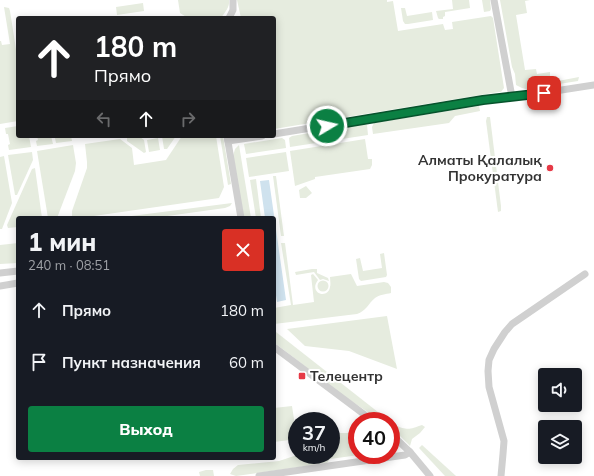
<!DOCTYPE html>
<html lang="ru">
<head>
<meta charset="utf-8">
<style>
	body { margin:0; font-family:Mulish,sans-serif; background:#242831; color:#f1f3f6; height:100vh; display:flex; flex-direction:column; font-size:15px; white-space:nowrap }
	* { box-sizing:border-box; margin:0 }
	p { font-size:13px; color:#9ea1a6 }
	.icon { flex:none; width:22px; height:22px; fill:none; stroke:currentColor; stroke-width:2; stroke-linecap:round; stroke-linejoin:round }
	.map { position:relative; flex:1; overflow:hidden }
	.sheet { position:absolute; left:16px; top:216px; width:260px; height:244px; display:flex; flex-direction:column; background:#171b24; border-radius:4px; box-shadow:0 2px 10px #0003 }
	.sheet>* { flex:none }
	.guide { position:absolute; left:16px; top:16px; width:260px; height:122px; border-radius:4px; box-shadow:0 2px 10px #0003; background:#202124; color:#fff; overflow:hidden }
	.tools { position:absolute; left:538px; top:368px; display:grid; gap:8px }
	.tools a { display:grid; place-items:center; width:44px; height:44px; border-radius:4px; background:#171b24; box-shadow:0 2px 10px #0003; font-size:20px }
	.speed { position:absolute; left:288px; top:412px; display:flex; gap:8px; font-size:20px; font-weight:700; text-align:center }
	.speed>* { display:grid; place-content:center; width:52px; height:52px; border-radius:50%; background:#171b24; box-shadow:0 2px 10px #0003; line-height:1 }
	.speed small { font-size:10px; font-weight:400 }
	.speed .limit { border:6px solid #d22; background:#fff; color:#111 }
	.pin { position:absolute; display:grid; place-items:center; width:34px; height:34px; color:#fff; margin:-17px; border-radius:8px; box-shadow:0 2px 6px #0006 }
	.me { position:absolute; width:44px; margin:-22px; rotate:81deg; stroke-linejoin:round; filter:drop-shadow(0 0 3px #0008) }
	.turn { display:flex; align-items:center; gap:14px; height:84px; padding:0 12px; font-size:18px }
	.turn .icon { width:52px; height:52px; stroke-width:2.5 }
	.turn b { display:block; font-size:28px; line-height:34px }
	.lanes { display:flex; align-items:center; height:38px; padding:0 12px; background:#0003; justify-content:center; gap:20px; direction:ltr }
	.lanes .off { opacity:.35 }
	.round { display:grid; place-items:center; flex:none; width:42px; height:42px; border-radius:4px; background:#242831 }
	.headline { display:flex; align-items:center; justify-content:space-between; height:68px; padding:0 12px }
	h1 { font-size:24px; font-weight:800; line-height:30px }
	.action { display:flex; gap:8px; margin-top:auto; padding:8px 12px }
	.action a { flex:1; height:46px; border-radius:4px; background:#0b8043; color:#fff; font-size:16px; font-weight:800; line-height:46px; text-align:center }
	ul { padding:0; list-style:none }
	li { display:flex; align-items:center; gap:12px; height:52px; padding:0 12px }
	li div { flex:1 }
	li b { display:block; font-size:15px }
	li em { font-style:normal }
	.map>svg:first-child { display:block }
</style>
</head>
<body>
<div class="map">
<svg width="594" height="476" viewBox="0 0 594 476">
	<rect width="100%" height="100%" fill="#fff"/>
	<g fill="#e6ecdf">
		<path d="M178,0h51c1,7 -4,12 -8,18h-33l-8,-5z"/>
		<path d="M237,0h150v2l6,-1 5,30 45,-7 2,6 8,-1 -1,-7 39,-6 2,2 11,70 -3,4h-2l-225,37v-111h-33z"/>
		<path d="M452,0h17l1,8 -25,4v4l-2,1v2h-4l-1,-1 -2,-7 17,-2z"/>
		<path d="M482,0h8l1,9 -1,2 -6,1z"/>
		<path d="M500,0h30l-5,1 2,12 -11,2 9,55 11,-1 1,5 13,-2v9l-2,5 -22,3 -4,-1 -6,-3 -1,-11 -3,-7z"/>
		<path d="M143,3l1,8 -27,4 -1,-8z"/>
		<path d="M4,7l5,1 1,3 8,51v59l-18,3v-83h1l1,4 8,-1z"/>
		<path d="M401,8h4l2,8 25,-4 1,8 -25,4h-3l-2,-3z"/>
		<path d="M579,77l-1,4 -19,3 -1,-3z"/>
		<path d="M479,106l1,5 -25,5 -6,7 -76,11 -1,-7 2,-4z"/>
		<path d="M487,117h3l11,89v5l-3,1 -12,-91z"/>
		<path d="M363,124l4,1 1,10 -78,12 -1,-9 3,-2z"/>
		<path d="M18,126v10h11l2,11 -22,3 -1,-5 2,-1 -2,-10h-2l-1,-6z"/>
		<path d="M37,136h14l2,8 -16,2 -1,-5 2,-1z"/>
		<path d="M57,136h14l1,5 -16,2 -1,-5 2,-1z"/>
		<path d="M162,136h14l-9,13h-3z"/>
		<path d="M182,136h34l8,51 -5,11 -139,20h-8v-7l15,-43v-6l-2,-18 35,-5 12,9 2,17 32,-5z"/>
		<path d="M220,136h3l8,48 -3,1z"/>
		<path d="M140,137l4,3 2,12 -2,1 -17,-12v-3z"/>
		<path d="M158,138l2,12 -11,2 -2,-12z"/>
		<path d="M282,138l3,2 1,8 -40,6 -2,-10z"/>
		<path d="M365,139l3,20h4v6l-2,4 -55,8v2l-20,7 -5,-35z"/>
		<path d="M73,145l3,18 -1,8 -18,47h-9l-11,-67z"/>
		<path d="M239,145l12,73h-8l-10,-62 2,-7z"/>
		<path d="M32,152l1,8 -16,35h-2l-7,-40z"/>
		<path d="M286,152l3,19 -40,6 -3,-19z"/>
		<path d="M4,156l8,47 -10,26h-2v-72z"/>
		<path d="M35,168l7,50h-24v9l-10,1 -1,-3 25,-56z"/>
		<path d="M273,176h3l8,60h-3z"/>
		<path d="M256,179l5,39h-5l-6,-38z"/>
		<path d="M306,186l6,7 -6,5h-6l-1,-8z"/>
		<path d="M232,203l-2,3 -5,2 -72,10h-37z"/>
		<path d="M18,243v20l-18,1v-19z"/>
		<path d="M281,243h4l8,62 21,-3 -3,-27 2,-1 5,6c-10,13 10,20 12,7 1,-3 0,-7 0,-10l21,-3 6,12 27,-4 4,1 3,4v6c-5,1 -12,2 -16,5 -7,6 -9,13 -18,16l-83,10v-16l17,-3z"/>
		<path d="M384,253l3,22 -1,2 -25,4 -2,-2 -3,-20 4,-1 3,13 19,-3 -2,-14z"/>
		<path d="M312,269h5v4l11,5 1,3 -6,-2 -3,1 -6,-8 -18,3 -1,-3z"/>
		<circle cx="323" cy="286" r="5.5"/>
		<path d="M387,316l10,53 -48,-18 -44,-5 -18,-17z"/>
		<path d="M276,332l107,84 -2,5 -37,-25 -68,-52 -2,-3v-8z"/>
		<path d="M292,406l5,33 -23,3v-34z"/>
		<path d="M395,425c13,6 15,4 27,0l3,2 -5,6 -8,6 -2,7 -17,-17z"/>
		<path d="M340,433h17v22h2l-29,4 -3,4 -91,13 -6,-2 3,-5 5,-4 41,-4 18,-6h34v-16l3,-4z"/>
		<path d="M422,445l34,31h-11l-26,-28z"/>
		<path d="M206,470h7l1,6h-14l-1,-4z"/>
	</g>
	<path fill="#cfe2ee" d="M269,180l17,120 -9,2 -3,-20v-64h-9l-5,-37z"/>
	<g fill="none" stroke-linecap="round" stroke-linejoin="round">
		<g stroke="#d0d0d0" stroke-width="7">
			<path d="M494,0l18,97"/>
			<path d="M229,18l4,-8v-10"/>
			<path d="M274,134l209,-34 40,-4 71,-11"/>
			<path d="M227,136l14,82"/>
			<path d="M228,141l34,-5"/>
			<path d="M0,273l18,-2"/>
			<path d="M0,286l18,-3"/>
			<path d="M274,347l99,74"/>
			<path d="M391,434l19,18 20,24"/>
			<path d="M259,476l146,-21 5,-3"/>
			<path d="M501,476l2,-22 1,-13 -15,-54 -1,-16 1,-11 5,-11 11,-17 7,-8 73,-50"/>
		</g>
	</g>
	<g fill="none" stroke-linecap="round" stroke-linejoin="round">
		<defs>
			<path id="route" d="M327,126l156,-26 61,-7"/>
		</defs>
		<use href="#route" stroke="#07532c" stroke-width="10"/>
		<use href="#route" stroke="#0b8043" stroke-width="7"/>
	</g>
	<g fill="#e63946" stroke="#fff" stroke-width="1.5">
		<circle cx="550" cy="168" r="4"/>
		<rect x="298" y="372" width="8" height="8" rx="2"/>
	</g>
	<g text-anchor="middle" stroke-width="4" stroke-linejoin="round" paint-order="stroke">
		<g font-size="14" font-weight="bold" fill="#333" stroke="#fff" text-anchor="end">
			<text x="542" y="165">Алматы Қалалық<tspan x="542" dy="16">Прокуратура</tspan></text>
			<text x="310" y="381" text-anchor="start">Телецентр</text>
		</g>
	</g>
</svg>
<div class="tools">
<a><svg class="icon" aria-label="sound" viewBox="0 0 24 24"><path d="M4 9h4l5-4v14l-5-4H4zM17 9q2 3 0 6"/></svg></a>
<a><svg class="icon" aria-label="layers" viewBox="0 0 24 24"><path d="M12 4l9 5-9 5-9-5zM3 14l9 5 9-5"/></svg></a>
</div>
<div class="speed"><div>37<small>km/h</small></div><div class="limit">40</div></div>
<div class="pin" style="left:544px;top:93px;background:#d93025"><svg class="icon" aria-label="arrive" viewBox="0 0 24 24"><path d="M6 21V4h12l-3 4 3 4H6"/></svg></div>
<svg class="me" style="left:327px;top:126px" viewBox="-20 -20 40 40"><circle r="17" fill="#0b8043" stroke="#fff" stroke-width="3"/><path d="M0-11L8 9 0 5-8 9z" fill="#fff"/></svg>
<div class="guide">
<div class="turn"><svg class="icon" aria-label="ahead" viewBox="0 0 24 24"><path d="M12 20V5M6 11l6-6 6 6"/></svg><div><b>180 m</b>Прямо</div></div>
<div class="lanes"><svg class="icon off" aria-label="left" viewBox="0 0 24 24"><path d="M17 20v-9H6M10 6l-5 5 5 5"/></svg><svg class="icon" aria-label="ahead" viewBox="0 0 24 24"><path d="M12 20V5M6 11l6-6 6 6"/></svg><svg class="icon off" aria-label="right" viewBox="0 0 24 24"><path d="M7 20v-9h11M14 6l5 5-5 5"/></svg></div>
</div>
<section class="sheet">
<div class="headline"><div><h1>1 мин</h1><p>240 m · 08:51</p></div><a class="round" style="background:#d93025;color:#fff"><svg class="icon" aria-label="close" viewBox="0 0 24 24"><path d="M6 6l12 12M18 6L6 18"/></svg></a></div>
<ul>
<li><svg class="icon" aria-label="ahead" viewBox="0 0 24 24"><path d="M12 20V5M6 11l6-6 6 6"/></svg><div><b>Прямо</b></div><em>180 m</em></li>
<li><svg class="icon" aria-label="arrive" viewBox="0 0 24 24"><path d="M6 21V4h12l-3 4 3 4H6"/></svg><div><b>Пункт назначения</b></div><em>60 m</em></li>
</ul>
<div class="action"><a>Выход</a></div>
</section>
</div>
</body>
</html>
